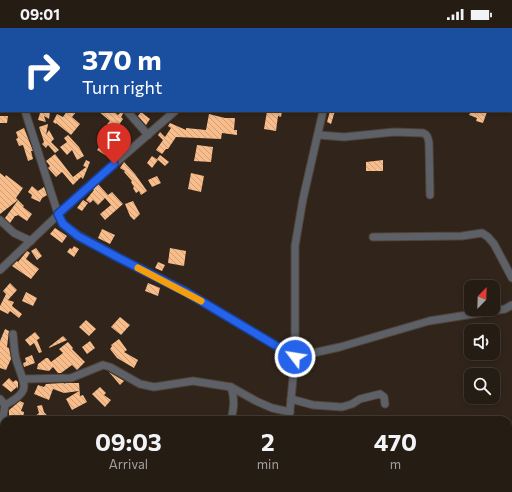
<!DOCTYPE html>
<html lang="en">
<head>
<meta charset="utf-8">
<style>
	body { margin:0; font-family:Commissioner,sans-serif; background:#2d251d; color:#f1f3f6; height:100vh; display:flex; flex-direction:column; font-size:15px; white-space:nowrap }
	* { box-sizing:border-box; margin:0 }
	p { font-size:13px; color:#a3a1a0 }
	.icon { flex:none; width:22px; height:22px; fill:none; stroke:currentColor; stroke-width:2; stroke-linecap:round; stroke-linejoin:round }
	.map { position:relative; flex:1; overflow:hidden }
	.sheet { position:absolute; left:0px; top:388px; width:512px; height:76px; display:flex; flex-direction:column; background:#251c14; border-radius:12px 12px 0 0; box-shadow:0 2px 6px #0003,0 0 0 1px #423a34 }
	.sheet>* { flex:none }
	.guide { position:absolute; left:0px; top:0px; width:512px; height:84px; box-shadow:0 2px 6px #0003,0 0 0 1px #423a34; background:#1a4fa0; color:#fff; overflow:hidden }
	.needle { width:26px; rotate:23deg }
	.controls { position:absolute; left:464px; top:252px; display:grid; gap:8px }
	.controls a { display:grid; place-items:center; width:36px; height:36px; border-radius:8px; background:#251c14; box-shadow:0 2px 6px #0003,0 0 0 1px #423a34; font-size:20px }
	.pin { position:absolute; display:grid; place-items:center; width:34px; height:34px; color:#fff; margin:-41px -17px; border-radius:50% 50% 50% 0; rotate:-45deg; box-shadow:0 0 4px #0007 }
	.pin .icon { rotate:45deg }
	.me { position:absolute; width:44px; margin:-22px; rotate:301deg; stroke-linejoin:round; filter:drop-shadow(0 0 3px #0008) }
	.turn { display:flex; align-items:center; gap:14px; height:84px; padding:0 16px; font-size:18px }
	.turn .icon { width:52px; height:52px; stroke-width:2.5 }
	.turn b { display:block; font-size:28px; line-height:34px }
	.eta { display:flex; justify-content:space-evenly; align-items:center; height:68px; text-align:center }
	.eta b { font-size:24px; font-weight:700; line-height:28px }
	.status { display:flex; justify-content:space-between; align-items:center; height:28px; padding:0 20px; background:#251c14; direction:ltr }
	.status svg { height:11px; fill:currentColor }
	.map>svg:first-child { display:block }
</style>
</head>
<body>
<div class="status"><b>09:01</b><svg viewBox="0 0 49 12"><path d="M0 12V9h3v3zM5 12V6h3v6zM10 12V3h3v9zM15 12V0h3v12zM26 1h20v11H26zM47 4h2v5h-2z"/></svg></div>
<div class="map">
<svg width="512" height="464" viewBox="0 0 512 464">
	<defs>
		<pattern id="building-back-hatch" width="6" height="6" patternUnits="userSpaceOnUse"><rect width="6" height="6" fill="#f8bd8b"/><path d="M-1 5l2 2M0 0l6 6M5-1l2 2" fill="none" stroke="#cc9f79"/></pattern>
	</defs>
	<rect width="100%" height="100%" fill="#31251b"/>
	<g fill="url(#building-back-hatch)">
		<path d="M37,83l13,1 -1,7 -5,-3 2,6 -8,-2 2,-7z"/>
		<path d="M67,83h10l-5,6 8,7 -9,11 -15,-12v1l-3,-2 4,-8 6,3z"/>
		<path d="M98,83h8l3,2 2,-2h2l5,4 4,-4 1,3 -2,3 2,2 -9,13 5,4 -3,3 -2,-1 -4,6 2,2 -7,9 -8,-5 12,-17 -4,-2 4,-5 -2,-2 3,-3z"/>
		<path d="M267,83h15l-1,6 -3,-1 -2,15 -12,-2z"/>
		<path d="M330,83h5l-4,13 -4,-2z"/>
		<path d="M471,83l16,1 -4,11 -7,-2 1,-3 -8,-3z"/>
		<path d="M141,84l9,7 -4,6 -8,-9z"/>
		<path d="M209,86l16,4h10l-1,12h3v5l-15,-2 -1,6 -45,-2 -8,12h-2l-4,5 -6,-4 7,-10 -5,-5 2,-3 5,5 6,-9 -3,-2 2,-3 16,7v-2l20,2z"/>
		<path d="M0,88h8l-1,7h-7z"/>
		<path d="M48,96l-2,11 3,-5 5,9 -3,3 8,8 -4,3 -7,-8 -2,3 -4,-4 2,-2 -5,-15z"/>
		<path d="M24,100l9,23h-2l2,8 -5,2 -5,-16 -4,1 -3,-7 2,-1 -2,-6z"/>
		<path d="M68,107l11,12 5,9 -7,4 -5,-10 -5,5 -7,-8 7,-5 -3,-4z"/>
		<path d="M127,112l3,3 -11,10 -3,-2z"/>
		<path d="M197,117l16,2 -2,15 -17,-1z"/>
		<path d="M55,126l18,23 13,-10 -3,-1 3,-6 4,2 -7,17 -2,-2 -8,8 -11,-13 -6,5 -8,-9 2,-2 -4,-5z"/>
		<path d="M160,127l9,7 -4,4 -8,-7z"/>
		<path d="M152,128l6,4 -6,8 -5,-5z"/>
		<path d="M383,132v11h-17v-9z"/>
		<path d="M124,134l11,12 12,17 -6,4 -2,-4 -3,2 -3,-5 1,-1 -3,-5 1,-1 -8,-9 1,-1 -5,-3z"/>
		<path d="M0,145l5,4 1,-2 17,13 -7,10 2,2 -18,14z"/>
		<path d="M191,145l13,3 -3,16 -13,-3z"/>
		<path d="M157,148l4,7 -9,4 -4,-7z"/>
		<path d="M98,156l10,11 4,-3 11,12 -18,16 -5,-6 11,-9 -6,-7 -7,7 -5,-5 -3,3 -4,-3 8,-10 -1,-1z"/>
		<path d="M32,158l6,5 6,-4 3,8 -5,3 -2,4 -9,-4 1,-3 -4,-3z"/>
		<path d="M18,172l6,6 -1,1 9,7 -5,7 -9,-6 -2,1h-1l-5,7 -5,-5z"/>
		<path d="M83,172l5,3 -6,8 -5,-3z"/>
		<path d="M133,173l7,13 -6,6 -4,-4 -5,-12z"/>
		<path d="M55,200l12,8 -5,7 -12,-9z"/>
		<path d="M102,201l13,6 -5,9 -12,-6z"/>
		<path d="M74,218l5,3 -5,8 -7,-5 3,-4 2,1z"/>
		<path d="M36,220l6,8 -5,4 -6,-9z"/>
		<path d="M170,220l16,3 -2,15 -16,-3z"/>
		<path d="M27,223l3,2 -4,6 13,10 -8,10 -19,-13 5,-5 1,1z"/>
		<path d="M158,234l7,3 -3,6 -7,-3z"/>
		<path d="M10,255l7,7 -9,10 6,2 -2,4 10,8 -3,4 -9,-7 -2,3 -8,-4v-4l6,-12 -3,-3z"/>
		<path d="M148,255l12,5 -2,8 -13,-5z"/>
		<path d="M26,264l11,6 -4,8 -11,-5z"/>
		<path d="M120,289l10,8 -9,10 -10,-8z"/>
		<path d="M86,292l10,9 -7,7 -10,-9z"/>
		<path d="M5,301l4,2 -2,16 2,1 2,11 -5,11 -6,-2v-27z"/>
		<path d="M35,304l5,6 -3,2 5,12 -3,1 -5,-10 -4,3 -5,-6z"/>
		<path d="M63,308l4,4 -18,8v-1z"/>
		<path d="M119,311l8,11 -3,2 14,8 -4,8 -17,-10 -7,-9 2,-3 -1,-1z"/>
		<path d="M90,313l5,7 -8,6 -5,-7z"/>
		<path d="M68,314l5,6 -1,1 13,13 -8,8 -5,-5 -11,8h-3l-5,-6 -4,4 -12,-2 1,-5 8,-6h2l3,4 12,-9 -4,-4z"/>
		<path d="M32,327l3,8 -11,4 -1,-4 3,-1 -1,-4z"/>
		<path d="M109,344l15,9 -4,4z"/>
		<path d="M9,350l4,4 3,-2 2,2v7l-1,-2 -6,5 -9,-7z"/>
		<path d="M63,355l3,1 -1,-1h14l1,13 3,-1 4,7 -15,8 -6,-11 13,-8 -15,2 -11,-4 -4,11 -15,-6 4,-9 6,2 2,-3z"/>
		<path d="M100,359l6,6 -2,2 7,5 -6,7 -13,-13z"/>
		<path d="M20,373l4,2 -3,8 3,1 -1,7 -4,-1v2h-10v-10z"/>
		<path d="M42,377l2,7 7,8h-15l-2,-3 5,-4 -2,-7z"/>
	</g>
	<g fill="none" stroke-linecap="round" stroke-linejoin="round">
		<defs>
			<g id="minor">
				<path d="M169,0l1,1"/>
				<path d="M435,0l2,1"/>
				<path d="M21,1v-1"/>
				<path d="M275,1l1,-1"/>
				<path d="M346,1v-1"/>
				<path d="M493,1l1,-1"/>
				<path d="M0,13l1,1"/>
				<path d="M0,26h1"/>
				<path d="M511,41l1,1"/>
				<path d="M511,75l1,-5"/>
				<path d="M25,83l33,103 5,10 15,11 41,23 67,34 109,65 45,-10 89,-26 76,-12 7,-4"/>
				<path d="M127,83l21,24"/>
				<path d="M318,107l26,2 50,-5 29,1c5,2 5,5 6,10l1,52"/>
				<path d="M0,192l14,13 17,8"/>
				<path d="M373,209l89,-1 20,-3 6,4 6,7 18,34"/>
				<path d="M0,242l81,-77 94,-82"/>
				<path d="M24,351l47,-1 32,-13 7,2 30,17 14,3 39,-6 38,6 25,14 16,7 18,4"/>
				<path d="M231,359c4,12 3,20 0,33"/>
				<path d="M0,371l5,6 -5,29"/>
				<path d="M291,371l22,6 29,2 10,-3 8,-5 20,-5 4,3 1,7"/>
				<path d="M5,377c29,-15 18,-21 11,-46 -2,-8 -2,-17 -3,-25"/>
				<path d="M289,392l6,-63v-111l8,-47 20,-88"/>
				<path d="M508,458l4,-13"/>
				<path d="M41,460l1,4"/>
				<path d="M240,464v-4"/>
				<path d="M272,464l1,-4"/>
			</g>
		</defs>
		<use href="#minor" stroke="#4f433a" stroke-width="9"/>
		<use href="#minor" stroke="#5d6167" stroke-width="7"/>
	</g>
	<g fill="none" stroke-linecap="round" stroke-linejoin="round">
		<defs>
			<path id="route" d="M114,136l-56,50 5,10 15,12 41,22 67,34 109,65"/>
		</defs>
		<use href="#route" stroke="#184099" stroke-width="10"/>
		<use href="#route" stroke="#2563eb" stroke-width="7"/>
		<path stroke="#f59e0b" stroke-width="7" d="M138,240l63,33"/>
	</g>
</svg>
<div class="controls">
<a><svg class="needle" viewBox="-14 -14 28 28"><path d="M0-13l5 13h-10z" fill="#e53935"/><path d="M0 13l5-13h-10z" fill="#a3a1a0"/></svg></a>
<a><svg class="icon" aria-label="sound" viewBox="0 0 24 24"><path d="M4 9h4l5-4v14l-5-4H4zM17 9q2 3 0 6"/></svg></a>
<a><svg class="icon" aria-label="search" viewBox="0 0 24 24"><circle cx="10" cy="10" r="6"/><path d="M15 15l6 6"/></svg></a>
</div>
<div class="pin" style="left:114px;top:136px;background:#d93025"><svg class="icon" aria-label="arrive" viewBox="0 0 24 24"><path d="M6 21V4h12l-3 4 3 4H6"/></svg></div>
<svg class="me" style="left:295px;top:329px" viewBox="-20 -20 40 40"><circle r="17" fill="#2563eb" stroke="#fff" stroke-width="3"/><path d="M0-11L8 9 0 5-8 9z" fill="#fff"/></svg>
<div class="guide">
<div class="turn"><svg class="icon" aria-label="right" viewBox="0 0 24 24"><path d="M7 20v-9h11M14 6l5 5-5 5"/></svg><div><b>370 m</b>Turn right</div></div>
</div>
<section class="sheet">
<div class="eta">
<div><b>09:03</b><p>Arrival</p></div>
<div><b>2</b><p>min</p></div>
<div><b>470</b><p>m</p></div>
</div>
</section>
</div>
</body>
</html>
